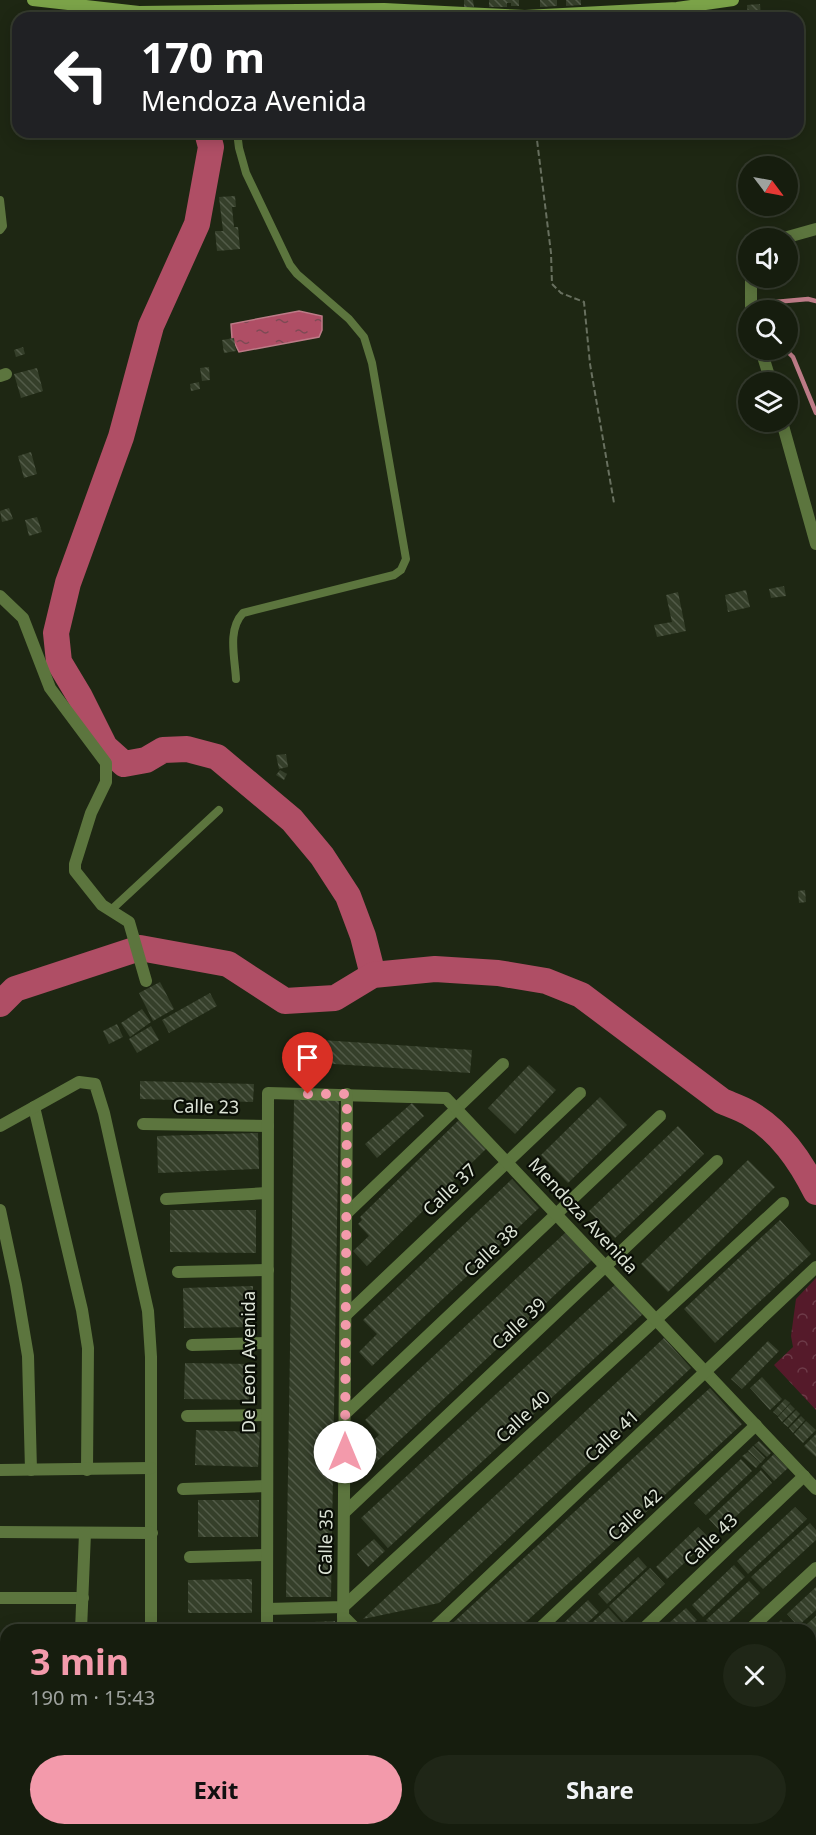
<!DOCTYPE html>
<html lang="en">
<head>
<meta charset="utf-8">
<style>
	body { margin:0; font-family:"Noto Sans",sans-serif; background:#1f2617; color:#f1f3f6; height:100vh; display:flex; flex-direction:column; font-size:22px; white-space:nowrap }
	* { box-sizing:border-box; margin:0 }
	p { font-size:20px; color:#9ea29e }
	.icon { flex:none; width:33px; height:33px; fill:none; stroke:currentColor; stroke-width:2; stroke-linecap:round; stroke-linejoin:round }
	.map { position:relative; flex:1; overflow:hidden }
	.drawer { position:absolute; left:0px; top:1624px; width:816px; height:212px; display:flex; flex-direction:column; background:#161d0e; border-radius:18px 18px 0 0; box-shadow:0 3px 15px #0003,0 0 0 2px #353b2e }
	.drawer>* { flex:none }
	.banner { position:absolute; left:12px; top:12px; width:792px; height:126px; border-radius:18px; box-shadow:0 3px 15px #0003,0 0 0 2px #353b2e; background:#202124; color:#fff; overflow:hidden }
	.needle { width:39px; rotate:122deg }
	.controls { position:absolute; left:738px; top:156px; display:grid; gap:12px }
	.controls a { display:grid; place-items:center; width:60px; height:60px; border-radius:50%; background:#161d0e; box-shadow:0 3px 15px #0003,0 0 0 2px #353b2e; font-size:30px }
	.pin { position:absolute; display:grid; place-items:center; width:51px; height:51px; color:#fff; margin:-62px -26px; border-radius:50% 50% 50% 0; rotate:-45deg; box-shadow:0 0 6px #0007 }
	.pin .icon { rotate:45deg }
	.me { position:absolute; width:66px; margin:-33px; rotate:0deg; stroke-linejoin:round; filter:drop-shadow(0 0 4px #0008) }
	.turn { display:flex; align-items:center; gap:21px; height:126px; padding:0 30px; font-size:27px }
	.turn .icon { width:78px; height:78px; stroke-width:2.5 }
	.turn b { display:block; font-size:42px; line-height:51px }
	.round { display:grid; place-items:center; flex:none; width:63px; height:63px; border-radius:32px; background:#1f2617 }
	.overview { display:flex; align-items:center; justify-content:space-between; height:102px; padding:0 30px }
	h1 { font-size:36px; font-weight:700; line-height:45px; color:#f39aab }
	.action { display:flex; gap:12px; margin-top:auto; padding:12px 30px }
	.action a { flex:1; height:69px; border-radius:36px; background:#f39aab; color:#111; font-size:24px; font-weight:700; line-height:69px; text-align:center }
	.action a+a { background:#1f2617; color:#f1f3f6 }
	.map>svg:first-child { display:block }
</style>
</head>
<body>
<div class="map">
<svg width="816" height="1835" viewBox="0 0 816 1835">
	<defs>
		<pattern id="park-crowns" width="20" height="18" patternUnits="userSpaceOnUse" patternTransform="scale(1.5)"><rect width="20" height="18" fill="#551a2a"/><path d="M2 6a3 3 0 1 1 6 0M12 15a3 3 0 1 1 6 0" fill="none" stroke="#6d3b48"/></pattern>
		<pattern id="water-ripples" width="26" height="14" patternUnits="userSpaceOnUse" patternTransform="scale(1.5)"><rect width="26" height="14" fill="#af4e65"/><path d="M2 4q2-2 4 0t4 0M15 11q2-2 4 0t4 0" fill="none" stroke="#7e4a54"/></pattern>
		<pattern id="building-back-hatch" width="6" height="6" patternUnits="userSpaceOnUse" patternTransform="scale(1.5)"><rect width="6" height="6" fill="#353f2a"/><path d="M-1 5l2 2M0 0l6 6M5-1l2 2" fill="none" stroke="#525b48"/></pattern>
	</defs>
	<rect width="100%" height="100%" fill="#1e2713"/>
	<path fill="url(#park-crowns)" d="M816,1278v132l-42,-45 19,-18 -2,-11 5,-37z"/>
	<path fill="url(#water-ripples)" stroke="#bd7b87" stroke-width="1.5" d="M299,311l23,5v14l-3,7 -80,15 -7,-14 -1,-14z"/>
	<g fill="none" stroke-linecap="round" stroke-linejoin="round">
		<g stroke="#bd7b87" stroke-width="4.5">
			<path d="M775,310v-8l33,-3 8,2"/>
			<path d="M786,350l7,7 23,56"/>
		</g>
		<g stroke="#af4e65" stroke-width="26">
			<path d="M207,132l4,15 -14,77 -46,102 -30,111 -53,146 -12,50 3,29 21,35 25,50 19,17 22,-4 17,-10 24,-1 30,8 75,63 30,36 26,40 15,40 10,39"/>
			<path d="M0,1004l15,-15 125,-41 88,16 57,37 50,-3 38,-23 62,-6 63,4 48,8 35,14 141,106c9,4 19,7 27,12 31,18 51,47 67,79"/>
		</g>
	</g>
	<g fill="url(#building-back-hatch)">
		<path d="M464,0h9l1,7h-10z"/>
		<path d="M489,0h30v6h-8v-3h-4v4h-18z"/>
		<path d="M540,0h17v6l-17,1z"/>
		<path d="M566,0h15v5l-15,1z"/>
		<path d="M760,4l1,13 -13,1 -1,-13z"/>
		<path d="M696,132h32l1,6 -32,2z"/>
		<path d="M235,196l1,11h-4l2,20h4l2,22 -23,2 -2,-20h8l-4,-34z"/>
		<path d="M234,338l2,13 -12,2 -2,-13z"/>
		<path d="M23,347l2,7 -9,3 -2,-7z"/>
		<path d="M209,367l1,13 -8,1 -2,-13z"/>
		<path d="M37,368l6,23 -22,7 -7,-24z"/>
		<path d="M199,382l1,7 -9,2 -1,-7z"/>
		<path d="M31,452l6,22 -13,4 -6,-22z"/>
		<path d="M9,508l4,11 -11,3 -2,-11z"/>
		<path d="M37,517l5,15 -13,4 -4,-16z"/>
		<path d="M784,586l2,10 -15,2 -2,-9z"/>
		<path d="M746,590l4,17 -22,5 -3,-17z"/>
		<path d="M678,592l8,39 -29,6 -3,-12 18,-3 -6,-27z"/>
		<path d="M286,754l2,13 -9,2 -3,-14z"/>
		<path d="M280,770l7,4 -3,6 -8,-5z"/>
		<path d="M805,890l1,12 -7,1 -1,-12z"/>
		<path d="M160,982l14,27 -21,12 -14,-28z"/>
		<path d="M210,993l7,13 -48,27 -7,-13z"/>
		<path d="M142,1009l9,13 -21,15 -9,-14z"/>
		<path d="M117,1024l6,13 -14,7 -6,-13z"/>
		<path d="M151,1026l8,14 -22,13 -8,-14z"/>
		<path d="M291,1038l181,12 -2,23 -181,-12z"/>
		<path d="M529,1065l27,25 -41,44 -27,-26z"/>
		<path d="M140,1081l114,3 -1,18 -113,-3z"/>
		<path d="M600,1097l27,28 -59,58 -27,-28z"/>
		<path d="M294,1100h45l-8,497h-45z"/>
		<path d="M412,1103l12,13 -47,42 -12,-14z"/>
		<path d="M460,1119l28,28 -121,119 -14,-15 16,-15 -11,-12 4,-4 -2,-3z"/>
		<path d="M678,1126l26,28 -89,84 -26,-27z"/>
		<path d="M258,1133l1,36 -101,4 -1,-37z"/>
		<path d="M748,1160l27,27 -107,105 -27,-28z"/>
		<path d="M512,1179l27,29 -167,158 -13,-14 18,-18 -14,-14z"/>
		<path d="M170,1210h86v43l-86,-1z"/>
		<path d="M780,1220l31,34 -96,89 -31,-34z"/>
		<path d="M566,1232l26,28 -221,207 -12,-14 20,-18 -14,-15z"/>
		<path d="M618,1282l27,30 -257,236 -27,-30z"/>
		<path d="M253,1286v41l-69,1 -1,-40z"/>
		<path d="M664,1338l27,30 -205,191 -47,44 -76,16z"/>
		<path d="M768,1341l11,10 -37,38 -11,-10z"/>
		<path d="M185,1363l65,1 -1,36 -65,-1z"/>
		<path d="M762,1377l20,22 -12,11 -20,-22z"/>
		<path d="M710,1388l32,36 -159,146 -66,60h-72z"/>
		<path d="M785,1399l5,4 -12,13 -5,-4z"/>
		<path d="M790,1404l5,5 -13,13 -4,-5z"/>
		<path d="M796,1410l4,4 -12,13 -5,-4z"/>
		<path d="M801,1416l4,4 -12,13 -4,-5z"/>
		<path d="M806,1421l10,9 -13,13 -9,-9z"/>
		<path d="M196,1430l64,2 -2,35 -63,-2z"/>
		<path d="M816,1434v23l-12,-11z"/>
		<path d="M759,1441l12,12 -4,4 -13,-12z"/>
		<path d="M753,1446l12,12 -4,5 -13,-12z"/>
		<path d="M748,1452l12,11 -4,5 -14,-12z"/>
		<path d="M774,1454l14,14 -14,13 -13,-14z"/>
		<path d="M741,1459l11,12 -46,44 -12,-12z"/>
		<path d="M761,1470l11,13 -52,48 -11,-12z"/>
		<path d="M198,1500h61l-1,37h-60z"/>
		<path d="M795,1507l12,12 -59,55 -11,-13z"/>
		<path d="M810,1523l6,7v10l-53,49 -12,-12z"/>
		<path d="M698,1527l12,12 -43,40 -11,-12z"/>
		<path d="M374,1539l11,12 -17,16 -11,-13z"/>
		<path d="M638,1557l9,10 -40,37 -9,-10z"/>
		<path d="M734,1565l11,12 -42,40 -11,-12z"/>
		<path d="M650,1568l15,16 -41,38 -15,-16z"/>
		<path d="M252,1579v34h-64v-33z"/>
		<path d="M749,1581l11,12 -40,37h-4l-10,-10z"/>
		<path d="M816,1587v23l-18,16 -11,-12z"/>
		<path d="M588,1600l11,12 -19,18h-24z"/>
		<path d="M608,1608l15,16 -8,6h-31z"/>
		<path d="M686,1608l11,12 -10,10h-26z"/>
		<path d="M816,1616v23l-3,3 -3,-3v-9h-10z"/>
		<path d="M781,1620l9,10h-20l6,-5z"/>
		<path d="M335,1621v9h-42v-7z"/>
		<path d="M813,1725l3,4v16l-6,5v-23z"/>
		<path d="M816,1751v23l-6,5v-23z"/>
		<path d="M813,1824l3,3v8h-15l6,-5h3z"/>
		<path d="M181,1830h66v4l-66,-2z"/>
		<rect x="293" y="1830" width="40" height="5"/>
		<path d="M364,1830h49l-6,5h-38z"/>
		<path d="M557,1830h24l-5,5h-25z"/>
		<path d="M591,1830h22l-5,5h-22z"/>
		<path d="M700,1830h25l-5,5h-25z"/>
	</g>
	<g fill="none" stroke-linecap="round" stroke-linejoin="round">
		<path stroke="#68705f" stroke-width="2" stroke-dasharray="6 3" stroke-linecap="butt" d="M536,132l15,121 1,31 9,9 23,9 6,62 24,139"/>
		<g stroke="#5c753e" stroke-width="8">
			<path d="M0,200l3,26 -3,4"/>
			<path d="M236,679c-1,-21 -9,-49 7,-66l151,-38 7,-5 5,-11 -34,-196 -8,-26 -15,-18 -52,-45 -7,-9 -44,-92 -7,-25 -2,-16"/>
			<path d="M110,911l109,-101"/>
		</g>
		<g stroke="#5c753e" stroke-width="12">
			<path d="M784,238l32,-9"/>
			<path d="M751,278v32"/>
			<path d="M761,350l10,32"/>
			<path d="M0,376l6,-2"/>
			<path d="M782,422l34,122"/>
			<path d="M0,596l23,22 27,70 56,75v19l-15,31 -16,51v7l27,34 27,17 17,59"/>
			<path d="M34,1107l48,203 6,38 -1,122"/>
			<path d="M143,1124l125,2"/>
			<path d="M0,1126l79,-44 16,2 9,29 44,198 3,46v273"/>
			<path d="M166,1199l101,-6"/>
			<path d="M0,1210l16,75 12,71 3,114"/>
			<path d="M346,1214l157,-150"/>
			<path d="M178,1272l90,-2"/>
			<path d="M346,1315l234,-222"/>
			<path d="M192,1345l75,-2"/>
			<path d="M346,1413l314,-297"/>
			<path d="M187,1416l80,-1"/>
			<path d="M0,1470l151,-2"/>
			<path d="M183,1489l84,-3"/>
			<path d="M345,1512l372,-351"/>
			<path d="M0,1532l152,1"/>
			<path d="M190,1557l77,-2"/>
			<path d="M0,1598h83"/>
			<path d="M267,1609l76,-2 440,-404"/>
			<path d="M343,1616l14,14"/>
			<path d="M81,1630l4,-97"/>
			<path d="M267,1630l1,-537 178,5 370,391"/>
			<path d="M343,1630l4,-536"/>
			<path d="M432,1630l384,-363"/>
			<path d="M538,1630l218,-205"/>
			<path d="M642,1630l162,-154"/>
			<path d="M749,1630l67,-62"/>
			<path d="M810,1677l6,-5"/>
			<path d="M0,1691l6,-5"/>
			<path d="M810,1701l6,-6"/>
			<path d="M0,1765l6,-4"/>
			<path d="M810,1808l6,-6"/>
			<path d="M135,1830l2,5"/>
			<path d="M545,1830l5,5"/>
			<path d="M37,1835l8,-5"/>
			<path d="M266,1835v-5"/>
			<path d="M343,1835v-5"/>
			<path d="M427,1835l5,-5"/>
			<path d="M532,1835l5,-5"/>
			<path d="M640,1835l5,-5"/>
			<path d="M665,1835l5,-5"/>
			<path d="M781,1835l5,-5"/>
		</g>
		<path stroke="#7ca449" stroke-width="12" d="M33,0l106,12 245,-3 141,7 152,-8 56,-8"/>
	</g>
	<g fill="none" stroke-linecap="round" stroke-linejoin="round">
		<path stroke="#f39aab" stroke-width="10" stroke-dasharray="0 18" d="M308,1094h39l-2,358"/>
	</g>
	<g text-anchor="middle" stroke-width="4.5" stroke-linejoin="round" paint-order="stroke">
		<g font-size="18" fill="#dde4d7" stroke="#0a0e06">
			<text transform="translate(206 1107) rotate(1)" y="6">Calle 23</text>
			<text transform="translate(450 1190) rotate(-44)" y="6">Calle 37</text>
			<text transform="translate(583 1216) rotate(47)" y="6">Mendoza Avenida</text>
			<text transform="translate(491 1251) rotate(-43)" y="6">Calle 38</text>
			<text transform="translate(519 1324) rotate(-43)" y="6">Calle 39</text>
			<text transform="translate(249 1362) rotate(-90)" y="6">De Leon Avenida</text>
			<text transform="translate(523 1417) rotate(-43)" y="6">Calle 40</text>
			<text transform="translate(612 1436) rotate(-43)" y="6">Calle 41</text>
			<text transform="translate(635 1515) rotate(-43)" y="6">Calle 42</text>
			<text transform="translate(711 1540) rotate(-44)" y="6">Calle 43</text>
			<text transform="translate(326 1542) rotate(-89)" y="6">Calle 35</text>
		</g>
	</g>
</svg>
<div class="controls">
<a><svg class="needle" viewBox="-14 -14 28 28"><path d="M0-13l5 13h-10z" fill="#e53935"/><path d="M0 13l5-13h-10z" fill="#9ea29e"/></svg></a>
<a><svg class="icon" aria-label="sound" viewBox="0 0 24 24"><path d="M4 9h4l5-4v14l-5-4H4zM17 9q2 3 0 6"/></svg></a>
<a><svg class="icon" aria-label="search" viewBox="0 0 24 24"><circle cx="10" cy="10" r="6"/><path d="M15 15l6 6"/></svg></a>
<a><svg class="icon" aria-label="layers" viewBox="0 0 24 24"><path d="M12 4l9 5-9 5-9-5zM3 14l9 5 9-5"/></svg></a>
</div>
<div class="pin" style="left:308px;top:1094px;background:#d93025"><svg class="icon" aria-label="arrive" viewBox="0 0 24 24"><path d="M6 21V4h12l-3 4 3 4H6"/></svg></div>
<svg class="me" style="left:345px;top:1452px" viewBox="-20 -20 40 40"><circle r="19" fill="#fff"/><path d="M0-13L10 11 0 6-10 11z" fill="#f39aab"/></svg>
<div class="banner">
<div class="turn"><svg class="icon" aria-label="left" viewBox="0 0 24 24"><path d="M17 20v-9H6M10 6l-5 5 5 5"/></svg><div><b>170 m</b>Mendoza Avenida</div></div>
</div>
<section class="drawer">
<div class="overview"><div><h1>3 min</h1><p>190 m · 15:43</p></div><a class="round"><svg class="icon" aria-label="close" viewBox="0 0 24 24"><path d="M6 6l12 12M18 6L6 18"/></svg></a></div>
<div class="action"><a>Exit</a><a>Share</a></div>
</section>
</div>
</body>
</html>
